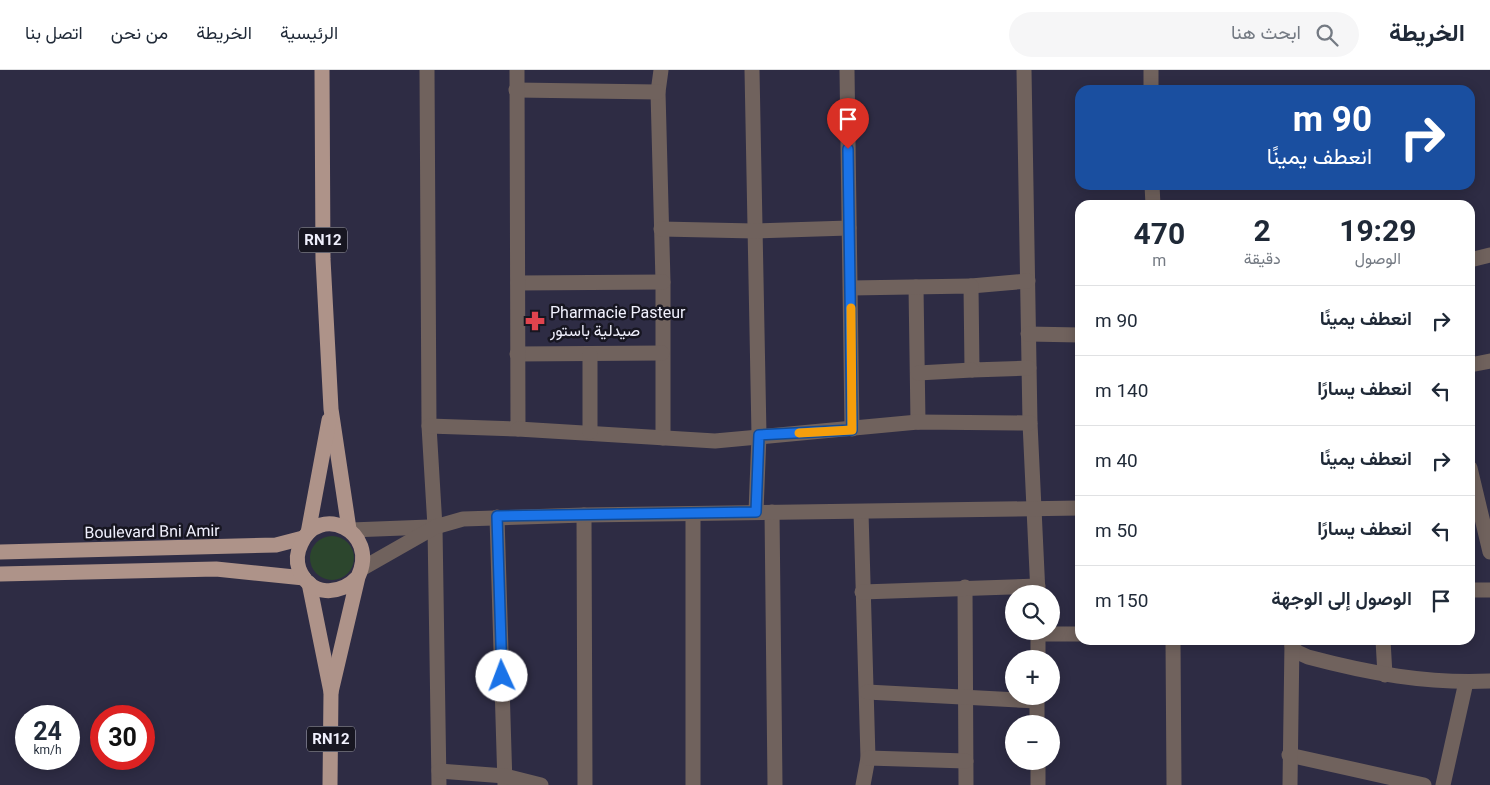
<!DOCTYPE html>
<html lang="ar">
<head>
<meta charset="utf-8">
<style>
	body { margin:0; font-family:Roboto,Vazirmatn,sans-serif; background:#f6f6f7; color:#1f2937; direction:rtl; height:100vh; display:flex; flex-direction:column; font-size:19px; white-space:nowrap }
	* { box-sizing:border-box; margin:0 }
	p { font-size:16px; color:#747a83 }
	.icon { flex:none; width:28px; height:28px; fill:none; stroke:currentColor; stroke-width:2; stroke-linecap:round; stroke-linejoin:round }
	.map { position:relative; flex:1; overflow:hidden; direction:ltr }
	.details { position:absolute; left:1075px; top:130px; width:400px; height:445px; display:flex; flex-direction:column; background:#fff; border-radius:15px; box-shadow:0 2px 12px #0003; direction:rtl }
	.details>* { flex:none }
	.guide { position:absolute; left:1075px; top:15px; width:400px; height:105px; border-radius:15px; box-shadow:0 2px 12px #0003; direction:rtl; background:#1a4fa0; color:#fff; overflow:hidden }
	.fabs { position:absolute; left:1005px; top:515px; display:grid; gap:10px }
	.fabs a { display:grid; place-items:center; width:55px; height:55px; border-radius:50%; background:#fff; box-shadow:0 2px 12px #0003; font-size:25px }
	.speed { position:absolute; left:15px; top:635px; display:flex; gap:10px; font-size:25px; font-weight:700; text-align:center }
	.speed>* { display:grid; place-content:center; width:65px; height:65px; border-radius:50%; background:#fff; box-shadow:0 2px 12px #0003; line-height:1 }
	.speed small { font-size:12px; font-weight:400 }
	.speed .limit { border:8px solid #d22; background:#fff; color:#111 }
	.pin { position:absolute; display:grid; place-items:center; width:42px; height:42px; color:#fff; margin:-51px -21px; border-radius:50% 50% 50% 0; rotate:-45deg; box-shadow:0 0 5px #0007 }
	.pin .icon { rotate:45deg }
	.me { position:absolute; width:55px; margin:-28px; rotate:358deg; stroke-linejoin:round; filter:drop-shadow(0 0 4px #0008) }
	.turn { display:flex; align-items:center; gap:18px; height:105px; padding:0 20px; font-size:22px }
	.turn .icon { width:65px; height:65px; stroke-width:2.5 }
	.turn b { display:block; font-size:35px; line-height:42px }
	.eta { display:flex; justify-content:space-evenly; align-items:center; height:85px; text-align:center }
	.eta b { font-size:30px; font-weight:700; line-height:35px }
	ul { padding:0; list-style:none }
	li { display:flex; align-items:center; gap:15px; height:70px; padding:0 20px; border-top:1px solid #e0e1e3 }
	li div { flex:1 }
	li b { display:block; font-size:19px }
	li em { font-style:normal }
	header { display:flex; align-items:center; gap:30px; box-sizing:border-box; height:70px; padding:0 25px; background:#fff; border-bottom:1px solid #e0e1e3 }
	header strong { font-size:24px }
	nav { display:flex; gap:28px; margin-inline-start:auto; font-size:18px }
	.search { width:350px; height:45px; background:#f6f6f7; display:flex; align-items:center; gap:12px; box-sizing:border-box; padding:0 18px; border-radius:28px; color:#747a83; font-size:19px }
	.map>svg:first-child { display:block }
</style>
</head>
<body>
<header>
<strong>الخريطة</strong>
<div class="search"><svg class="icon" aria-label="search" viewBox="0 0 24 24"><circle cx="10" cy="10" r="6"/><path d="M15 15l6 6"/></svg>ابحث هنا</div>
<nav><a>الرئيسية</a><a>الخريطة</a><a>من نحن</a><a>اتصل بنا</a></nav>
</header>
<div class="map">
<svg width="1490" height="715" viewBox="0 0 1490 715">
	<rect width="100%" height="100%" fill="#2e2c44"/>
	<circle fill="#2c462d" cx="332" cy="488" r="22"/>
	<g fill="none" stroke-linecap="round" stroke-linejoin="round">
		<g stroke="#70625d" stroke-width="15">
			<path d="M427,0l2,356 6,101 4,258"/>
			<path d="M661,0l-3,22 5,190v156"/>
			<path d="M752,0l7,365 -3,77"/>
			<path d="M847,0l5,359"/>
			<path d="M1024,0l6,353 8,171"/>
			<path d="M1151,0v20"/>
			<path d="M516,20l142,2"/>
			<path d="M1152,115l1,20"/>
			<path d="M661,159l94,2 94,-3"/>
			<path d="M1470,190l20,-5"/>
			<path d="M518,213l145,-1"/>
			<path d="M971,216l57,-5"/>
			<path d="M916,217l2,135"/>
			<path d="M851,218l120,-2 1,84 57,-2"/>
			<path d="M1028,264l52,1"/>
			<path d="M517,284l145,-1"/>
			<path d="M1470,295l20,-4"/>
			<path d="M918,303l54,-3"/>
			<path d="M429,356l89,3 -1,-359"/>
			<path d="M518,359l197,12 203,-19 112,1"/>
			<path d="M590,362v-77"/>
			<path d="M1470,398l20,84"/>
			<path d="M772,442l3,273"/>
			<path d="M861,442l7,246 -5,27"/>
			<path d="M584,445l1,270"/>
			<path d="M497,447l8,268"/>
			<path d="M351,460l78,-3"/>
			<path d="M363,498l72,-41 28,-8 121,-4 496,-7"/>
			<path d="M965,517l1,198"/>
			<path d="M1470,520h20"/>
			<path d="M862,522l176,-6"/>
			<path d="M1038,564h42"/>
			<path d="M1173,570l1,145"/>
			<path d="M1383,570l2,35"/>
			<path d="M1292,576l5,6 11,5c60,16 119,27 182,24"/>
			<path d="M1038,589v-28"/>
			<path d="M867,622l170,9"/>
			<path d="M1037,626v28"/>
			<path d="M1289,685l135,30"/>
			<path d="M868,688l98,3"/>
			<path d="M1038,691v24"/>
			<path d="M439,701l66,5 36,9"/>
			<path d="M693,715v-271"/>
			<path d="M1290,715l2,-143"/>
			<path d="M1443,715l23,-103"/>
		</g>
		<g stroke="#ae9389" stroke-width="15">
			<path d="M322,0l1,189 8,150 18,120"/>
			<path d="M308,463l21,-113"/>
			<path d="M0,482l276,-7 27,-7"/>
			<path d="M0,504l216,-5 88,9"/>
			<path d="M309,513l22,109 -1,93"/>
			<path d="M331,622l27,-115c22,-47 -40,-74 -57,-33 -4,8 -5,16 -2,25 11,28 41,27 59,8"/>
		</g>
	</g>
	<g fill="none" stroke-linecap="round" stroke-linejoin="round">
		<defs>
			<path id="route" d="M502,606l-5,-160 259,-4 3,-77 93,-5 -4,-281"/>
		</defs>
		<use href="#route" stroke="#114b97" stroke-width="12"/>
		<use href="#route" stroke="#1a73e8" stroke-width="9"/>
		<path stroke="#f59e0b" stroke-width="9" d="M799,363l53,-3 -1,-122"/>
	</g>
	<defs>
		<symbol id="pharmacy-bare" viewBox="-9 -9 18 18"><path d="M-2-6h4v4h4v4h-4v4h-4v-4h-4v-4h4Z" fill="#e0444e" stroke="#171621" stroke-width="2.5" paint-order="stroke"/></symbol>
	</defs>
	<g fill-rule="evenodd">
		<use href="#pharmacy-bare" x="521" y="237" width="28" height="28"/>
	</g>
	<g text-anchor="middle" stroke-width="5" stroke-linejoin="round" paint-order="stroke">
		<g fill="#171621" stroke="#afafbb" stroke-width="1">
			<rect x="299" y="157.5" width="48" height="25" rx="4"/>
			<rect x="307" y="656.5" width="48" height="25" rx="4"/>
		</g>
		<g font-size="15" font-weight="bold" fill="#f0f0fd">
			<text x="323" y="175">RN12</text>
			<text x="331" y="674">RN12</text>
		</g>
		<g font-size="16" fill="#f0f0fd" stroke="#171621" text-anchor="start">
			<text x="550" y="248">Pharmacie Pasteur<tspan x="550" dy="18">صيدلية باستور</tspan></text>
		</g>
		<g font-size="16" fill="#f0f0fd" stroke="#171621">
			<text transform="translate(152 461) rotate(-1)" y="6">Boulevard Bni Amir</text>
		</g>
	</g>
</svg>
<div class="fabs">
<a><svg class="icon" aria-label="search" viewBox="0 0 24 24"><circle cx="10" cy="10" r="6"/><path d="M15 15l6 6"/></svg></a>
<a>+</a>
<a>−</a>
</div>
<div class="speed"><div>24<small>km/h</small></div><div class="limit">30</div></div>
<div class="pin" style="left:848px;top:79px;background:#d93025"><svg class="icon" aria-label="arrive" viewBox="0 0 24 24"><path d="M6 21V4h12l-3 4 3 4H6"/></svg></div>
<svg class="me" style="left:502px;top:606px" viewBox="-20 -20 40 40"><circle r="19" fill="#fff"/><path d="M0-13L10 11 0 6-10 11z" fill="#1a73e8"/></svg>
<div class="guide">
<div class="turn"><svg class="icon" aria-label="right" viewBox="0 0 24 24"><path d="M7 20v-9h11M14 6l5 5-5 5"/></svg><div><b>90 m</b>انعطف يمينًا</div></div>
</div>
<section class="details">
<div class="eta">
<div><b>19:29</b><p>الوصول</p></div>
<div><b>2</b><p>دقيقة</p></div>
<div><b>470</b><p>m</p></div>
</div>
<ul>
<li><svg class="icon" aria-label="right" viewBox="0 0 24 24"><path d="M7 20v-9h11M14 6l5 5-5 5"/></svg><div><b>انعطف يمينًا</b></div><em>90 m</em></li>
<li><svg class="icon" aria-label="left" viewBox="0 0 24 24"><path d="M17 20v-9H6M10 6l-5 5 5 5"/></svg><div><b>انعطف يسارًا</b></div><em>140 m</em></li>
<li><svg class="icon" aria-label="right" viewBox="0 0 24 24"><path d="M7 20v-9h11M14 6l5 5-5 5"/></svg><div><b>انعطف يمينًا</b></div><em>40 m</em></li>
<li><svg class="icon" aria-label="left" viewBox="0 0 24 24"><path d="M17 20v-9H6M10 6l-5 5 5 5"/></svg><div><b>انعطف يسارًا</b></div><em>50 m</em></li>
<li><svg class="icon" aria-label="arrive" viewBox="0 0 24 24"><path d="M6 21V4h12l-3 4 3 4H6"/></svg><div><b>الوصول إلى الوجهة</b></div><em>150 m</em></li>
</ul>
</section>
</div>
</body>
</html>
